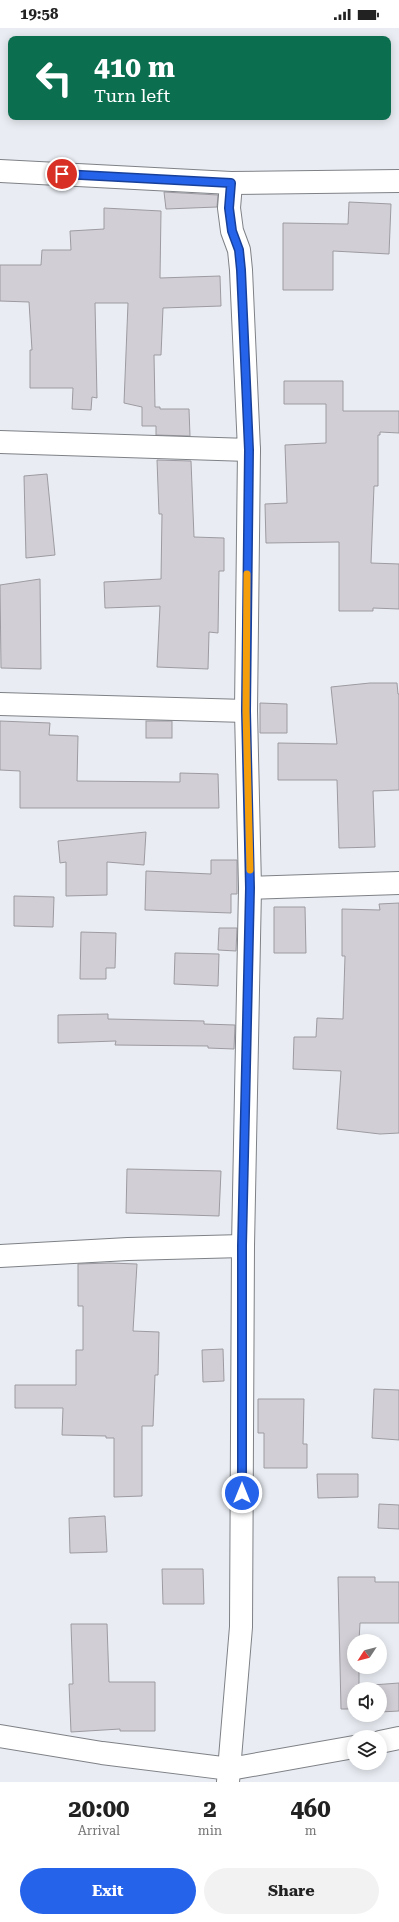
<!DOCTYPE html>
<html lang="en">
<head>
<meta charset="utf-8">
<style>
	body { margin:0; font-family:"Roboto Serif",serif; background:#f2f2f2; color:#222; height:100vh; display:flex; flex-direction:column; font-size:15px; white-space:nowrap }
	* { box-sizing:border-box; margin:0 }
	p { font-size:13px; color:#767676 }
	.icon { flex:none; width:22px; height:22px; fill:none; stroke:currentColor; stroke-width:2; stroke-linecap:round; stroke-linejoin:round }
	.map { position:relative; height:1754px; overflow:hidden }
	.sheet { display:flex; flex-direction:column; background:#fff; flex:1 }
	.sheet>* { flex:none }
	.banner { position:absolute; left:8px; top:8px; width:383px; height:84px; border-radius:8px; box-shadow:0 2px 10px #0003; background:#0b6e4f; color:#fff; overflow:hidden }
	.needle { width:26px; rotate:234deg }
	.fabs { position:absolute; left:347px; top:1606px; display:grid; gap:8px }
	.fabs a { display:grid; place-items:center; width:40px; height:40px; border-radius:50%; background:#fff; box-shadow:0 2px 10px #0003; font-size:20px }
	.pin { position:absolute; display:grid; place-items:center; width:34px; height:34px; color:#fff; margin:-17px; border:2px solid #fff; border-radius:50%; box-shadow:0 1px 4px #0007 }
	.me { position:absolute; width:44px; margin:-22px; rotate:0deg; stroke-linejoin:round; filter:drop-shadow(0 0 3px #0008) }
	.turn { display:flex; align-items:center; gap:14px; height:84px; padding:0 20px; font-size:18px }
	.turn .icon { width:52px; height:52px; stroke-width:2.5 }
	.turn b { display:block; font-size:28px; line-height:34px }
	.eta { display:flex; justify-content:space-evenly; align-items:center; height:68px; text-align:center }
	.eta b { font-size:24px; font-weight:700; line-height:28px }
	.action { display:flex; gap:8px; margin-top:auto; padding:8px 20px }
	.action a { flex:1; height:46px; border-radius:24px; background:#2563eb; color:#fff; font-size:16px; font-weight:700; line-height:46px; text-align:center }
	.action a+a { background:#f2f2f2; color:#222 }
	.status { display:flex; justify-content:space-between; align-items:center; height:28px; padding:0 20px; background:#fff; direction:ltr }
	.status svg { height:11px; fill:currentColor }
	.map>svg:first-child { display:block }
</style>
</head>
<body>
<div class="status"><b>19:58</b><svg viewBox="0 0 49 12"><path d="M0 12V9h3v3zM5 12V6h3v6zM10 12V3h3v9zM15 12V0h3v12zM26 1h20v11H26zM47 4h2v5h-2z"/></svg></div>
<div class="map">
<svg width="399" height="1754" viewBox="0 0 399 1754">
	<rect width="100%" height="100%" fill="#e9edf3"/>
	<g fill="#d1cfd5" stroke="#9d9ba1">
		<path d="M164,164l54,3 -1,12 -51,2z"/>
		<path d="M349,174l42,2 -2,50 -56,-3v39h-50v-67l65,1z"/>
		<path d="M104,180l57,3 -1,67 60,-2 1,30 -58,2 -2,47h-7l1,52h5v2h29l1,27 -34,-1v-9h-14v-19l-18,-4 4,-100h-33l2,95 -5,-1 -1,13 -19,-1 1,-21h-43v-38h2l-3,-48 -29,-1v-36h41l1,-15h29l-1,-19 34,-2z"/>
		<path d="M284,353h59v30h56v22l-19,-1v3h-2v51h-4l-3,77 28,1v45l-26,-1v3h-34v-69l-73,1 -1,-39 22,-1 -2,-58 41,-2v-39h-42z"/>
		<path d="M157,432l34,1 3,76 30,1v33h-5l-1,62 -9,-1 -1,37 -51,-2 3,-61 -55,2 -1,-26 57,-3 1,-65h-3z"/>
		<path d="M47,446l8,81 -29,3 -2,-82z"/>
		<path d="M40,551l1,90 -40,-1 -1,-83z"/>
		<path d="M370,655h27l1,11h1v96l-26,1 2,56 -36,1 -2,-68h-59v-37l59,1 -6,-57z"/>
		<path d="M260,675l27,1v29h-27z"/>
		<path d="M0,693l50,2 -1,12 29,1 -1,45 103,1v-9l38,1 1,34h-199v-37l-20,-1z"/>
		<rect x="146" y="693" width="26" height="17"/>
		<path d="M146,804l-2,33 -37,-3v33l-41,1v-34l-6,1 -2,-22z"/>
		<path d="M211,832h26v34h-6v19l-86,-3 1,-39 65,3z"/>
		<path d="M14,868l40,1 -1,30 -39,-1z"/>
		<path d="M399,875v230l-19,1 -43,-5 4,-58 -48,-2 1,-32h22l1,-19 26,1 2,-63h-3v-47l38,1 -1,-6z"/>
		<path d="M274,879h31l1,46h-32z"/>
		<path d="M219,900h18l-1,23 -18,-1z"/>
		<path d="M81,904l35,1 -1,35h-9v11h-26z"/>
		<path d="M175,925l44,1 -1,32 -44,-2z"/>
		<path d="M108,986v5l96,2v3l31,1 -1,24 -26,-1v-2l-93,-1 1,-4 -58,2v-28z"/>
		<path d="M127,1141l94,2 -2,45 -93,-3z"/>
		<path d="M110,1235l27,1 -4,67 26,1 -1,43h-3l-2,51h-11v70l-28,1v-59h-8v-2l-44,-1 1,-27h-48v-23h61v-35h7v-44h-5v-42z"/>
		<path d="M223,1321l1,32 -21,1 -1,-32z"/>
		<path d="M374,1361l25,1v50l-27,-2z"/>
		<path d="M258,1371h46l-1,45h4v24h-43v-35h-6z"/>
		<path d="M317,1446h41v23l-40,1z"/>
		<path d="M379,1476l20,1v24l-21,-1z"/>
		<path d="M105,1488l2,36 -37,1 -1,-35z"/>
		<path d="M162,1541h41l1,35h-41z"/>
		<path d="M338,1549h37v5h24v41h-39l-1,18h-5v26h5v19l40,-3v28l-19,1v-23h-26v20h-13z"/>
		<path d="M71,1596h36l2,58h46v49h-35v-2l-49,3 -2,-48h4z"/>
	</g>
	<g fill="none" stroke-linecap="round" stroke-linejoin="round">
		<defs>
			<g id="minor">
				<path d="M0,143l231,12 168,-2"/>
				<path d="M0,414l249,8 -8,-180 -2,-20 -7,-19 -3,-23 2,-25"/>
				<path d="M0,676l246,7"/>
				<path d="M250,860l149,-5"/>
				<path d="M0,1228l128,-7 115,-3"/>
				<path d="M0,1708l102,17 128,16 124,-22"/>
				<path d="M380,1714l19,-4"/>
				<path d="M228,1754l13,-155 2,-381 7,-358 -4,-177 3,-261"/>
			</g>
		</defs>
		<use href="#minor" stroke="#7e8186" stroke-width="24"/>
		<use href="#minor" stroke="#fff" stroke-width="22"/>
	</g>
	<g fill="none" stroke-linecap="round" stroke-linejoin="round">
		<defs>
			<path id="route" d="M62,146l169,9 -2,25 3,23 7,19 2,20 8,180 -3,261 4,177 -8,358v247"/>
		</defs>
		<use href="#route" stroke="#184099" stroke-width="10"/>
		<use href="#route" stroke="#2563eb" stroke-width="7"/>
		<path stroke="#f59e0b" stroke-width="7" d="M247,546l-1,137 4,159"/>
	</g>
</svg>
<div class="fabs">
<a><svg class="needle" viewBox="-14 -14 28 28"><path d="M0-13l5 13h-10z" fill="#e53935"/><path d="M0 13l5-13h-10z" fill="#767676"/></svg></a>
<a><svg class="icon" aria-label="sound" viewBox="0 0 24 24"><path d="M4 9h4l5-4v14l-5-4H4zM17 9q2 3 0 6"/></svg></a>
<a><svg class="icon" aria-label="layers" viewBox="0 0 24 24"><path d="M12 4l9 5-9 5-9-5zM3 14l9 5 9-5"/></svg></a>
</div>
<div class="pin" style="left:62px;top:146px;background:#d93025"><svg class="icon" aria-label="arrive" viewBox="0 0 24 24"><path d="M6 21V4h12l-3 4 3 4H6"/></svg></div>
<svg class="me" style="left:242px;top:1465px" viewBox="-20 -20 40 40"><circle r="17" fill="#2563eb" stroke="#fff" stroke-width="3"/><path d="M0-11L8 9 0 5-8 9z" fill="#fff"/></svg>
<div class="banner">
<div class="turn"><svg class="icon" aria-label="left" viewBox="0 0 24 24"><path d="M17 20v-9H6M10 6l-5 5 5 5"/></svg><div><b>410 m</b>Turn left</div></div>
</div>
</div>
<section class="sheet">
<div class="eta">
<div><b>20:00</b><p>Arrival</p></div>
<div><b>2</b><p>min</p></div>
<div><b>460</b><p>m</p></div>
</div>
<div class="action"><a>Exit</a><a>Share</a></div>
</section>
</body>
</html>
